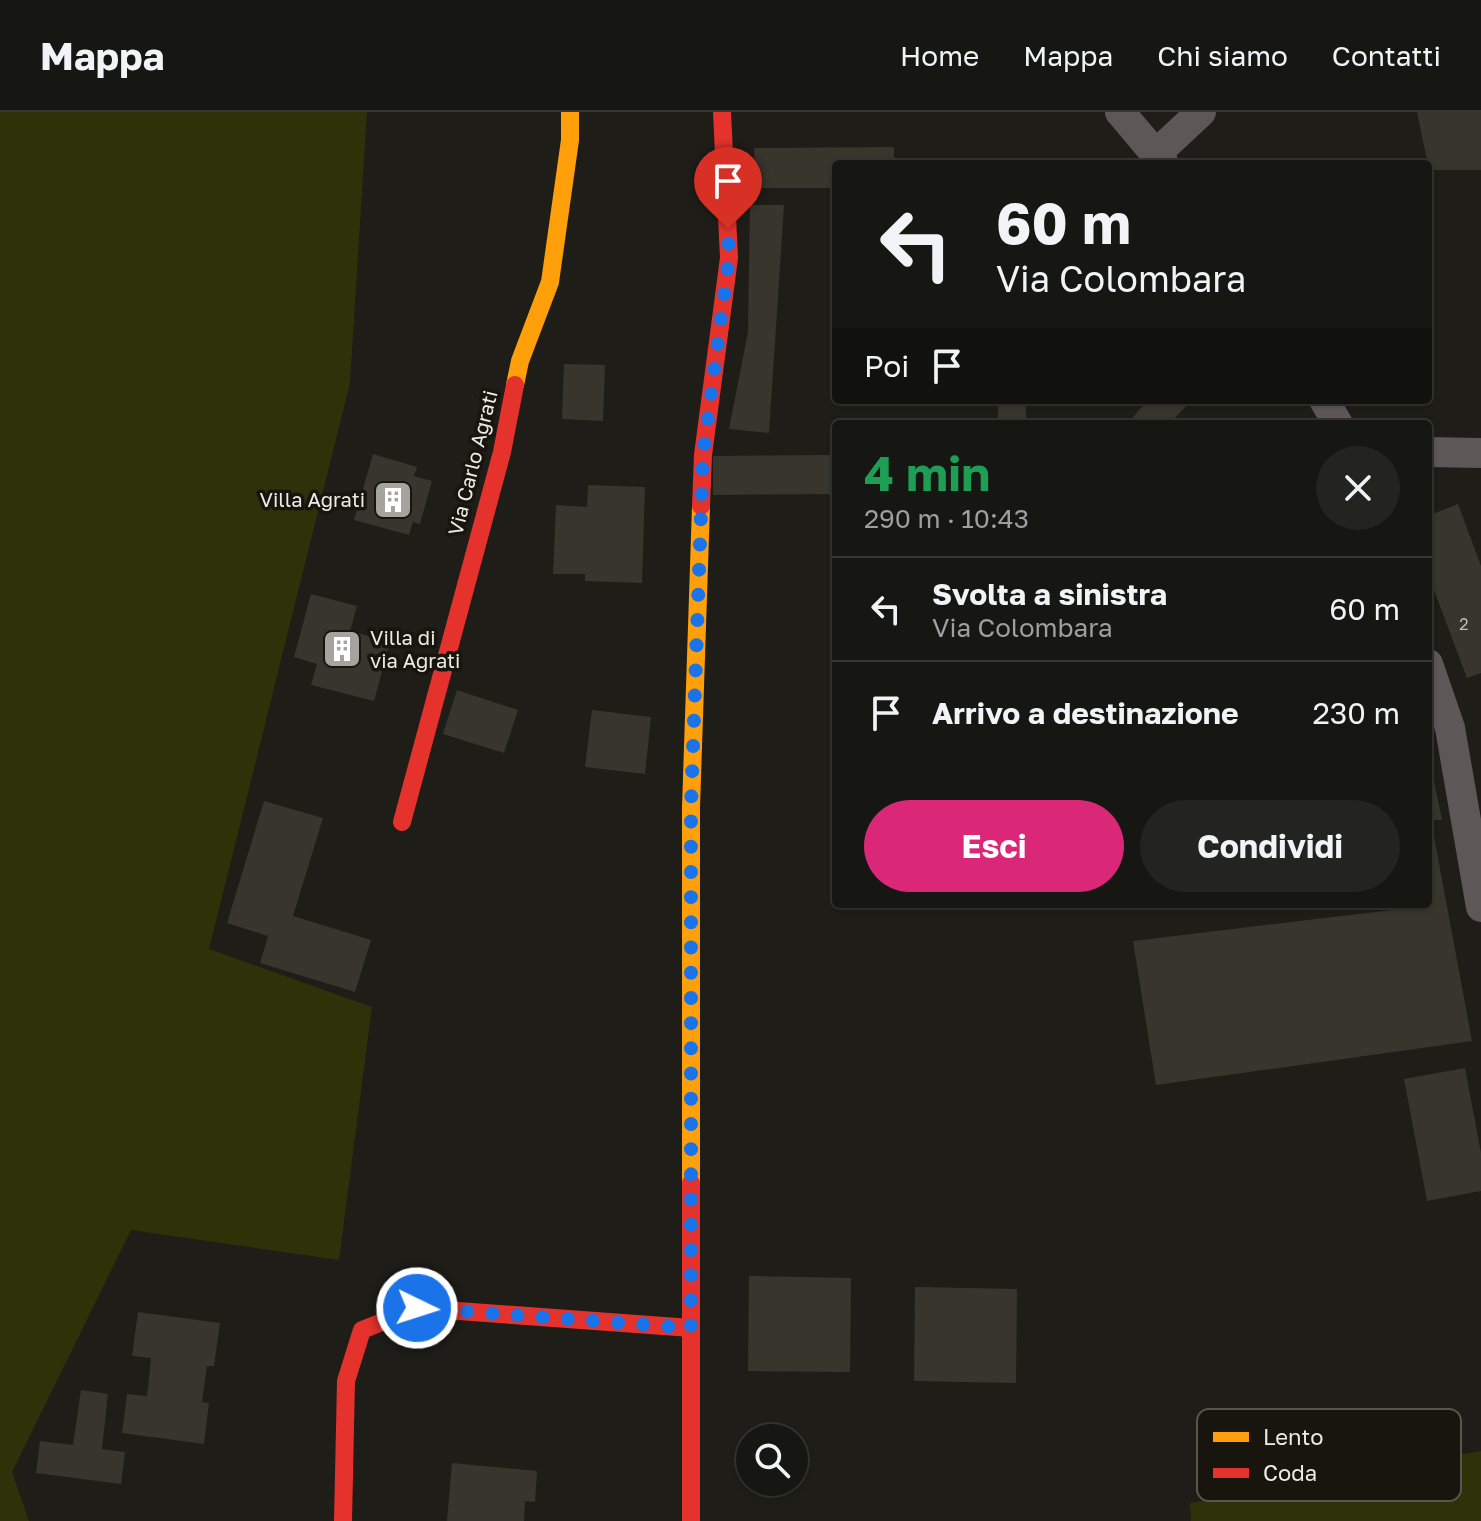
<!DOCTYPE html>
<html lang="it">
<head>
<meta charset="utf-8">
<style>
	body { margin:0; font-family:"Golos Text",sans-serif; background:#232320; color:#f1f3f6; height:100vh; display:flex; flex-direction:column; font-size:30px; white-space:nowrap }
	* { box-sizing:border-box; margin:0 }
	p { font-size:26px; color:#9e9f9f }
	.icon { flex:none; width:44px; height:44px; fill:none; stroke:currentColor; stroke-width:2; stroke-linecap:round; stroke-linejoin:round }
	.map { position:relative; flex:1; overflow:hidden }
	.sheet { position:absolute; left:832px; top:308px; width:600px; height:488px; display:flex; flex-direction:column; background:#161612; border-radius:8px; box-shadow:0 2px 6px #0004,0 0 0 2px #353532 }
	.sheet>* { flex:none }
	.hud { position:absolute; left:832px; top:48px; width:600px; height:244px; border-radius:8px; box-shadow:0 2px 6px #0004,0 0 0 2px #353532; background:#161612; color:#f1f3f6; overflow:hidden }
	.fabs { position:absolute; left:736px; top:1312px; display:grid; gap:16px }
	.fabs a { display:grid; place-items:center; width:72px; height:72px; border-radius:50%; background:#161612; box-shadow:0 2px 6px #0004,0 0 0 2px #353532; font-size:40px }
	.pin { position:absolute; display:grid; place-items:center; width:68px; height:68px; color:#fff; margin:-82px -34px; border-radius:50% 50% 50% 0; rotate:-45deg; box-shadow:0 0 8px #0007 }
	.pin .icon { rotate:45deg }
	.me { position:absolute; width:88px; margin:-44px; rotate:94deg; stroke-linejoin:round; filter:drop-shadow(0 0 6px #0008) }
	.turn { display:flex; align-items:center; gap:28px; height:168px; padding:0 32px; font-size:36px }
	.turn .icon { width:104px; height:104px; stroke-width:2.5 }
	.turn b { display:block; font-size:56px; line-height:68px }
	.then { display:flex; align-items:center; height:76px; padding:0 32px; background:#0003; gap:16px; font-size:30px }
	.round { display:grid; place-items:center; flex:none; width:84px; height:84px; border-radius:42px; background:#232320 }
	.overview { display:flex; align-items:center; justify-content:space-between; height:136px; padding:0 32px }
	h1 { font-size:48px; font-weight:700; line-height:60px; color:#1e9e55 }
	.cta { display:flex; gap:16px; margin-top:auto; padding:16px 32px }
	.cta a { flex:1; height:92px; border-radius:48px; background:#db2777; color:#fff; font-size:32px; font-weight:700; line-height:92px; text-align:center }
	.cta a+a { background:#232320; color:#f1f3f6 }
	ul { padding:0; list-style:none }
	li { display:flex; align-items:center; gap:24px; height:104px; padding:0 32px; border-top:2px solid #353532 }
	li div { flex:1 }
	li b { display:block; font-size:30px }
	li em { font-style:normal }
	header { display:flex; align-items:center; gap:48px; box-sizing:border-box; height:112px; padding:0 40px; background:#161612; border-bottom:2px solid #353532 }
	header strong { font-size:38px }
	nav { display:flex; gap:44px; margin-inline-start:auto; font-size:28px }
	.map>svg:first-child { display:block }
</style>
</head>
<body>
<header>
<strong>Mappa</strong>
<nav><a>Home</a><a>Mappa</a><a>Chi siamo</a><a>Contatti</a></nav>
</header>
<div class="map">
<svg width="1481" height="1409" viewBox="0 0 1481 1409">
	<rect width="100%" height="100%" fill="#1e1d18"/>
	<g fill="#2e3209">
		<path d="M0,0h367l-17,271 -141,566 163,58 -33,253 -208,-30 -119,242 17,49h-29z"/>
		<path d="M1481,1339v70h-290l-1,-18z"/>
	</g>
	<g fill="#38352c">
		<path d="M1417,0h64v58h-52z"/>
		<path d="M894,35v17h-58v24h-81l-1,-40z"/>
		<path d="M750,93h34l-15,228 -40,-4 19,-97z"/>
		<path d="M564,252l41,1 -2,56 -41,-2z"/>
		<rect x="998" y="288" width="28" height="24"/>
		<path d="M1148,288h44l-23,24h-42z"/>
		<path d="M373,342l44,13 -3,9 18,5 -12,43 -7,-2 -4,13 -55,-15z"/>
		<path d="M836,343v39l-123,1v-39z"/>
		<path d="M588,373l57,2 -3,96 -57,-2v-7h-32l3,-69 31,2z"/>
		<path d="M1458,392l23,62v107l-14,5 -39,-104v-58z"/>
		<path d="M311,482l46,12 -7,25 40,11 -16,59 -63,-16 6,-21 -23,-7z"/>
		<path d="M457,578l61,20 -14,43 -61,-19z"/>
		<path d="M592,598l59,7 -6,57 -60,-7z"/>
		<path d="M1428,640l14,68h-11l41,221 -316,44 -23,-144 259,-31 -1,-6h37z"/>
		<path d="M264,689l59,17 -30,98 78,24 -16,52 -95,-29 8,-27 -41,-13z"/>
		<path d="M1465,956l16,85v38l-54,10 -23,-122z"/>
		<path d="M749,1164l102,2 -1,94 -102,-1z"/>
		<path d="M915,1175l102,2 -1,94 -102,-2z"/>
		<path d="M138,1200l82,11 -6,43h-7l-5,36 7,1 -5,41 -82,-11 5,-39 20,2 4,-38 -19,-2z"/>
		<path d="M81,1278l27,4 -6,55 23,3 -4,32 -85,-11 4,-32 33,4z"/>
		<path d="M452,1351l85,8 -2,31 -10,-1 -1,20h-77z"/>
	</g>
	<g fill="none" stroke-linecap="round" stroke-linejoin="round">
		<g stroke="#5e5758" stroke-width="30">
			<path d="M1120,0l44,52"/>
			<path d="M1156,42l45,-42"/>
			<path d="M1324,288l14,24"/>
			<path d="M1428,340l53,1"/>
			<path d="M1428,552l22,64 31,179"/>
		</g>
		<g stroke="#ff9f0a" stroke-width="18">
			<path d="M515,273l5,-24 30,-79 20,-142v-28"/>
			<path d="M691,1071v-376l10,-301"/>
		</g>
		<g stroke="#e5322d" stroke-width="18">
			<path d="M701,394l2,-51 26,-197 -7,-146"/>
			<path d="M402,710l100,-370 13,-67"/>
			<path d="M691,1071v338"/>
			<path d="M343,1409l3,-140 16,-51 55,-22 274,20"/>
		</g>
	</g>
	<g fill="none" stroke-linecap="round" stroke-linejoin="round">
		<path stroke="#1a73e8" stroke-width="14" stroke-dasharray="0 25.2" d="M417,1196l274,20v-521l12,-352 26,-197 -1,-29"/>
	</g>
	<defs>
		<symbol id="building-square" viewBox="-11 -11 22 22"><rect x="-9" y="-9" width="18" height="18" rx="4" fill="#a5a39e" stroke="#17150d"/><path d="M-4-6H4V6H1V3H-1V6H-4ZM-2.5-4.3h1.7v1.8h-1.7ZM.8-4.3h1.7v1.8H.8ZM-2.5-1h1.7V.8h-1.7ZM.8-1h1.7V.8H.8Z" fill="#fff"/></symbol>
	</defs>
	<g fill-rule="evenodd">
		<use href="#building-square" x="371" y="366" width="44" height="44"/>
		<use href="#building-square" x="320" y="515" width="44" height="44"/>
	</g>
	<g text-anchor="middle" stroke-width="7" stroke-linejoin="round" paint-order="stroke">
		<g font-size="16" fill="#c0beb8">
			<text x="1464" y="518">2</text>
		</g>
		<g font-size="20" fill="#edebe6" stroke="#17150d">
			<text transform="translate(473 351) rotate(-76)" y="7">Via Carlo Agrati</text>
		</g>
		<g font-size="20" fill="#edebe6" stroke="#17150d" text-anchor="end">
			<text x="365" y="395">Villa Agrati</text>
			<text x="370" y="533" text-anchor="start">Villa di<tspan x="370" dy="23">via Agrati</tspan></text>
		</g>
	</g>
	<rect x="1197" y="1297" width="264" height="92" rx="12" fill="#17150d" stroke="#57554e" stroke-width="2"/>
	<rect x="1213" y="1320" width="36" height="10" fill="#ff9f0a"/>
	<rect x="1213" y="1356" width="36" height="10" fill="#e5322d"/>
	<g font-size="22" fill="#edebe6">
		<text x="1263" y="1333">Lento</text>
		<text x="1263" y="1369">Coda</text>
	</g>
</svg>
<div class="fabs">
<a><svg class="icon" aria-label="search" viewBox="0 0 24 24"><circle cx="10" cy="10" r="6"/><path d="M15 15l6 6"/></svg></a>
</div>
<div class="pin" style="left:728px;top:117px;background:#d93025"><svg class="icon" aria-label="arrive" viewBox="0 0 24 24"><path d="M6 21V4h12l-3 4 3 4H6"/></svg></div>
<svg class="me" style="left:417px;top:1196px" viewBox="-20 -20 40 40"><circle r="17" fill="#1a73e8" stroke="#fff" stroke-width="3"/><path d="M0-11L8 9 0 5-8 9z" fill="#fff"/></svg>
<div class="hud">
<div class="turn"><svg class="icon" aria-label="left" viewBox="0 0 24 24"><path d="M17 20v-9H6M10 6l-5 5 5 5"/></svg><div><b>60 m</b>Via Colombara</div></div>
<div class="then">Poi<svg class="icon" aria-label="arrive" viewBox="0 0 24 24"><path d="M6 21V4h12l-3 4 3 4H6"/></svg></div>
</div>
<section class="sheet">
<div class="overview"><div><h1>4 min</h1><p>290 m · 10:43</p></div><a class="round"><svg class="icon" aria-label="close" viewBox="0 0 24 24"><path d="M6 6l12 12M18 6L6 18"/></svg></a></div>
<ul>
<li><svg class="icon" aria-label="left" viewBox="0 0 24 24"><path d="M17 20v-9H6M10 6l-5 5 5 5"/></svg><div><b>Svolta a sinistra</b><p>Via Colombara</p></div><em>60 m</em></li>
<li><svg class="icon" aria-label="arrive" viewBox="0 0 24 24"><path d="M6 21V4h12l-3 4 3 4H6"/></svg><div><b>Arrivo a destinazione</b></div><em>230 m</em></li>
</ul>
<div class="cta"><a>Esci</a><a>Condividi</a></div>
</section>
</div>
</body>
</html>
